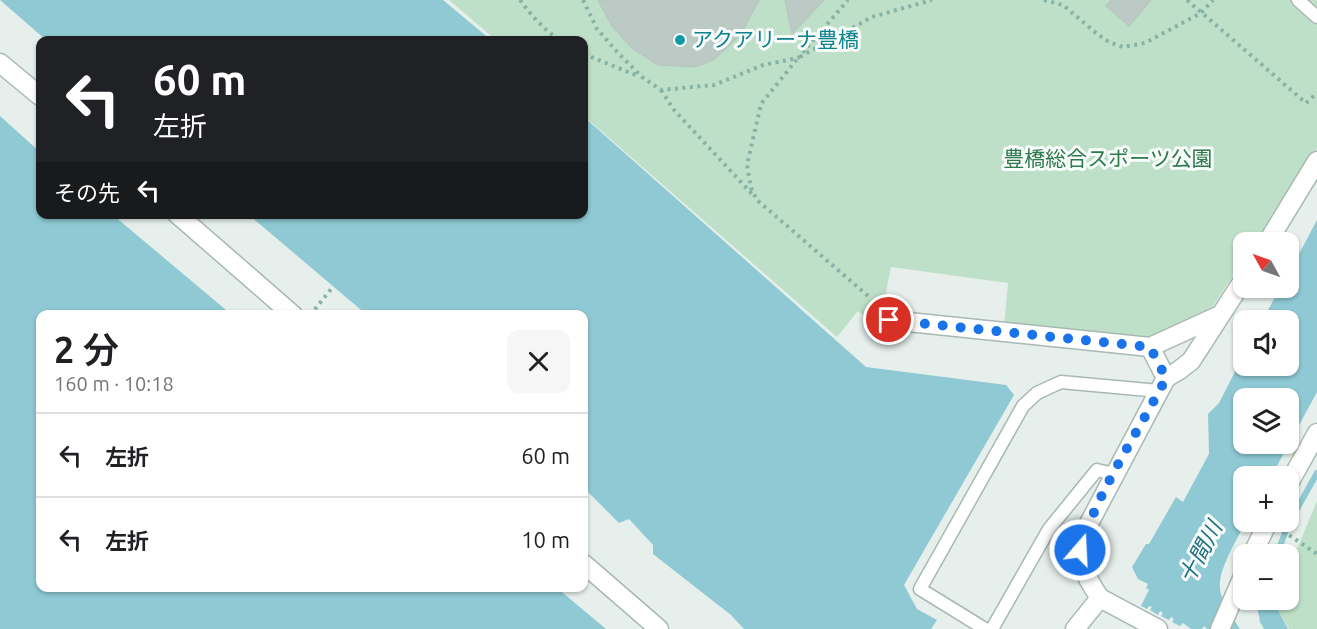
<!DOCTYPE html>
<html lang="ja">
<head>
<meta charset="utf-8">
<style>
	body { margin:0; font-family:Ubuntu,"Noto Sans JP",sans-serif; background:#f6f6f6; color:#202124; height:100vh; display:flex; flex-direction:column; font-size:22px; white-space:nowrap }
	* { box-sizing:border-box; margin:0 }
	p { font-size:20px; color:#757577 }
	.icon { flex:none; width:33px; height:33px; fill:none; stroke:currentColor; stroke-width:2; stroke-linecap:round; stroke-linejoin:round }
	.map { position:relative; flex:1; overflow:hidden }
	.details { position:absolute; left:36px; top:310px; width:552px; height:282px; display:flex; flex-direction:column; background:#fff; border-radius:12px; box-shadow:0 2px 4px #0004 }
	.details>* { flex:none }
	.guide { position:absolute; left:36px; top:36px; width:552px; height:183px; border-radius:12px; box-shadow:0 2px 4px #0004; background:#202124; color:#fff; overflow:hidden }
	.needle { width:39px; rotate:310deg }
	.controls { position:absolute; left:1233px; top:232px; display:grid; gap:12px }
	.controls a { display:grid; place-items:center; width:66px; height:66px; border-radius:12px; background:#fff; box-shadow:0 2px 4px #0004; font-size:30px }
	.pin { position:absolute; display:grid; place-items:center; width:51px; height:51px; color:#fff; margin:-26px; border:3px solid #fff; border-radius:50%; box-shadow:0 2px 6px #0007 }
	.me { position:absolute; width:66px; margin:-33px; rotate:19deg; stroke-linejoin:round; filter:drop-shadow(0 0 4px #0008) }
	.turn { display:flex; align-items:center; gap:21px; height:126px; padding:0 18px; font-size:27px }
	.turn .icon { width:78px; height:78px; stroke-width:2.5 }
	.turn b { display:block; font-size:42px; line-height:51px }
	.then { display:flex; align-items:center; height:57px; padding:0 18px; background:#0003; gap:12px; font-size:22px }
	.round { display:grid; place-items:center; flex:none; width:63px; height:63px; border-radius:12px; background:#f6f6f6 }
	.summary { display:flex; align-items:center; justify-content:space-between; height:102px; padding:0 18px }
	h1 { font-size:36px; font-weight:600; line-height:45px }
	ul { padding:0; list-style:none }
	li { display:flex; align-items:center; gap:18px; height:84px; padding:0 18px; border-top:2px solid #e0e0e0 }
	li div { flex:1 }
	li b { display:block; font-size:22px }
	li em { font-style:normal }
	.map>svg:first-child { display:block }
</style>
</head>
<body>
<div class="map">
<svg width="1317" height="629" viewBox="0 0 1317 629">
	<rect width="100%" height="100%" fill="#e6efeb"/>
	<g fill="#bfe0c8">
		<path d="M449,0h868v148l-62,95h-11l-1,17 -36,55 -41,19 -44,5 -118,-13 4,-43 -117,-16 -12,61 -21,-17 -21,26 -253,-221v-76h-88z"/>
		<path d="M1317,501v128h-28l-10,-17 2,-12h7l1,-35 11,-23z"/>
	</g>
	<g fill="#8ec9d4" fill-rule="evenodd">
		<path d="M0,0h443l48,40h-445z"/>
		<path d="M0,116l40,36v62l73,1 119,100h-192v273h517l49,41h-606z"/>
		<path d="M584,117l282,250 140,18 8,10 -110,190 13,24 20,11 -6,9h-187l-13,-14 -78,-61v-9l-24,-26 -10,4 -35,-35v-173h-217l-118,-100 335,-1z"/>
		<path d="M1317,220v172l-46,85h-27v45h2c-8,15 -25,44 -26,60 -2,16 12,34 20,47h-33l-3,-3 -2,3h-11l-8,-6 -3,3 -8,-4 2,-3 -3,-2 -2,3 -8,-4 2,-3 -3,-2 -2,4 -8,-5 2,-3 -3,-1 -2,3 -6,-3 8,-16 -3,-2 2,-4 -10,-5 -6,-12 14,-23h3l27,-47 7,5 26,-48 -1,-40 11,-11 24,-47 1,10h44v-45h-26l18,-33h8l1,-15zM1244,399h44v45h-44z"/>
		<path d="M1256,600h21l2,12 9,17h-24l-4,-7z"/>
	</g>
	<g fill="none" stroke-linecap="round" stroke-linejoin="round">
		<path stroke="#8ec9d4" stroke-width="6" d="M1277,554l11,-29 29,-52"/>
	</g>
	<g fill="#bbcac4" stroke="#b8c9c2" stroke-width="1.5">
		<path d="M598,0h161l-17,32 -14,15 -15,13 -18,7 -37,-2 -26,-17 -20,-22z"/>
		<path d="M785,0h39l-32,34z"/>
		<path d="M1111,0h40l-22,26 -23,-20z"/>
	</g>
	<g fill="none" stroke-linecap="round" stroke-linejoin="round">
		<defs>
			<g id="lane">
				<path d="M1298,0l19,17"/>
				<path d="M985,629l-65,-40 103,-183 14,-13 24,-11 98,9"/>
				<path d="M992,629l57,-100 48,-59 17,4"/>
			</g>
			<g id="street">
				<path d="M0,63l40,33"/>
				<path d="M177,214l116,101"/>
				<path d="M1267,243l50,-82"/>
				<path d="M889,320l261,27 68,-31"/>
				<path d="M1150,347l16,31 12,-7 13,-10 53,-82"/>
				<path d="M1288,485l29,-52"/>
				<path d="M1252,555l16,-33"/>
				<path d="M584,564l75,65"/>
				<path d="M1100,598c-9,-13 -22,-33 -19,-50 1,-6 3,-13 5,-19l80,-151"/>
				<path d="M1075,629l25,-31 58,31"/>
				<path d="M1220,629l24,-55"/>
			</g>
		</defs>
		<use href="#lane" stroke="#a8b8b2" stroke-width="15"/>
		<use href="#street" stroke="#a8b8b2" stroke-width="21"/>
		<g stroke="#86b3a5" stroke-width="4" stroke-dasharray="3 4.5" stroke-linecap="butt">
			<path d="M520,0c11,15 24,30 40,40"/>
			<path d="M583,0l14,29 22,25 23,23 19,13 53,-5 49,-20 35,-7 50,-58"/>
			<path d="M1044,0l19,5 33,28 13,9 14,5 22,-4 56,-30 12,-13"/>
			<path d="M1187,0l119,103 11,-10"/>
			<path d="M584,54l54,22"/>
			<path d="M661,90l13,20 79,85"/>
			<path d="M868,296l-111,-96 -6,-12 -4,-23 14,-61 37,-46 74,-41 60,-17"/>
			<path d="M310,313l1,1 21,-26"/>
			<path d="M1283,531l34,23"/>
		</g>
		<use href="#lane" stroke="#fff" stroke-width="12"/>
		<use href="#street" stroke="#fff" stroke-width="18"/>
	</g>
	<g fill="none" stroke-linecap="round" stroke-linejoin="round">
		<path stroke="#1a73e8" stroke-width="10" stroke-dasharray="0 18" d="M889,320l261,27 16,31c-28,55 -69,114 -86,172"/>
	</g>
	<circle fill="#0f9aa8" stroke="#f7fbf9" stroke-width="2" cx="680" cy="40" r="6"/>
	<g text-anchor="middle" stroke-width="6" stroke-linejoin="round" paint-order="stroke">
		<g font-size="21" fill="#0d838f" stroke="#f7fbf9" text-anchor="start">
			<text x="692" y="47">アクアリーナ豊橋</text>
		</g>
		<g font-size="21" fill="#2d7a4b" stroke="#f7fbf9">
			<text x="1108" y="166">豊橋総合スポーツ公園</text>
		</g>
		<g font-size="22" font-style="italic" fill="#1c6f80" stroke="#f7fbf9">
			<text transform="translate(1200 552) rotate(-62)" y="8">十間川</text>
		</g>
	</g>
</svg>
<div class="controls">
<a><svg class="needle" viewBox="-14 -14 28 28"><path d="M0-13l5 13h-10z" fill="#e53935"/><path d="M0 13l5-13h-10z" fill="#757577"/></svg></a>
<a><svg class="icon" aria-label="sound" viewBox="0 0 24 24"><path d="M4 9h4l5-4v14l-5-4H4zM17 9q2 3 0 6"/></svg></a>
<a><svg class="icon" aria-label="layers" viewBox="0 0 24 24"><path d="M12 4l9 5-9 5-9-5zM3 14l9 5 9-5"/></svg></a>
<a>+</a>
<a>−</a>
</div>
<div class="pin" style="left:889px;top:320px;background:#d93025"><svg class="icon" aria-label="arrive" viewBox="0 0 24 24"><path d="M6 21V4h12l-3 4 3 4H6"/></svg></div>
<svg class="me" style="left:1080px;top:550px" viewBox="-20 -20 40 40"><circle r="17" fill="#1a73e8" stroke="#fff" stroke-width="3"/><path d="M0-11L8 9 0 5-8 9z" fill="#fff"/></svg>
<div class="guide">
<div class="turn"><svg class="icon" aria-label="left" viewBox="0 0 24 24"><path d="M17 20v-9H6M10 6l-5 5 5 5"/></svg><div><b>60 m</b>左折</div></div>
<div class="then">その先<svg class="icon" aria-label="left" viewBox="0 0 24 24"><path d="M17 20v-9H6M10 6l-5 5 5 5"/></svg></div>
</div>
<section class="details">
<div class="summary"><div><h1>2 分</h1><p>160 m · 10:18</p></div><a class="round"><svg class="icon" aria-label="close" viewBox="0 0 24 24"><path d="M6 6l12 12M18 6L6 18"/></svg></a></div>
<ul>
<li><svg class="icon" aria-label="left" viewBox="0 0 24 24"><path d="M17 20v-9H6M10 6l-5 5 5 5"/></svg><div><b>左折</b></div><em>60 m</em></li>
<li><svg class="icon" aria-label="left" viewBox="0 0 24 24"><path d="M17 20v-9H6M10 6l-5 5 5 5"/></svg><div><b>左折</b></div><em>10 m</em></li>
</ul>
</section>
</div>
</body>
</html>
